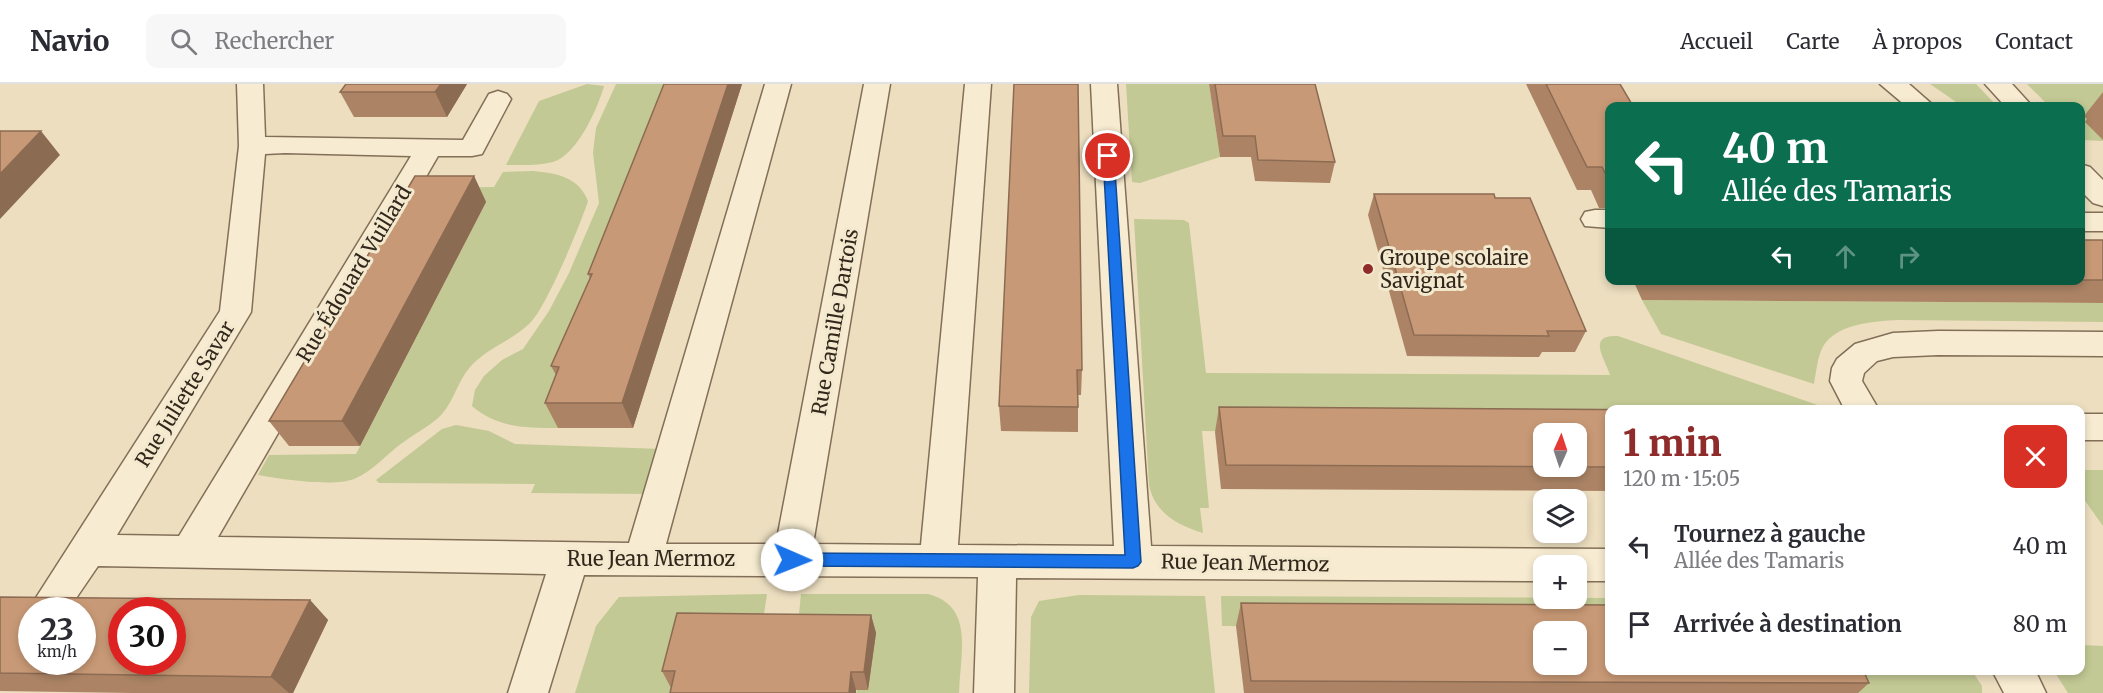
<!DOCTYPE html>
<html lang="fr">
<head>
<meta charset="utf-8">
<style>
	body { margin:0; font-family:Merriweather,serif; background:#f7f7f7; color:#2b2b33; height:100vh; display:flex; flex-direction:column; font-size:22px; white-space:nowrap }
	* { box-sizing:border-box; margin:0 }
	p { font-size:20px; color:#7c7c81 }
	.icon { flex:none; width:33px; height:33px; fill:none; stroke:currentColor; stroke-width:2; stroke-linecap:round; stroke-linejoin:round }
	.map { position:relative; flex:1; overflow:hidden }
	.side { position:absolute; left:1605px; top:321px; width:480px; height:270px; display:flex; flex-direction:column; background:#fff; border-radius:12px; box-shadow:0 3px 9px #0003 }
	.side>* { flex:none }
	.guide { position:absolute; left:1605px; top:18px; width:480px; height:183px; border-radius:12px; box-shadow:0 3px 9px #0003; background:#0b6e4f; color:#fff; overflow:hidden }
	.needle { width:39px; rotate:3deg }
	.tools { position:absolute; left:1533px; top:339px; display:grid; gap:12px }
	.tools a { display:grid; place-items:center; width:54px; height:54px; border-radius:12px; background:#fff; box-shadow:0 3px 9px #0003; font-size:30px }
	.speed { position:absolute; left:18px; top:513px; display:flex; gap:12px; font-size:30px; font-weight:700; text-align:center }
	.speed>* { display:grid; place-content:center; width:78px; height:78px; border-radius:50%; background:#fff; box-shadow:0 3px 9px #0003; line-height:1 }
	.speed small { font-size:15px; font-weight:400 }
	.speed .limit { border:9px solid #d22; background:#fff; color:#111 }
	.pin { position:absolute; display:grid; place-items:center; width:51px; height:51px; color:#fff; margin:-26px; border:3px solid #fff; border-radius:50%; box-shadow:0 2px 6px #0007 }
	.me { position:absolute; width:66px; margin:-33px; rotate:91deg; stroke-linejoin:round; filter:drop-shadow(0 0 4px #0008) }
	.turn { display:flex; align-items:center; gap:21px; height:126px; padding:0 18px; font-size:27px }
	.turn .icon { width:78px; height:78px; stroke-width:2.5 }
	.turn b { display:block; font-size:42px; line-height:51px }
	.lanes { display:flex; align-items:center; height:57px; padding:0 18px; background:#0003; justify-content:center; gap:30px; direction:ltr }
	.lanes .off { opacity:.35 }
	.round { display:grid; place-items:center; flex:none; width:63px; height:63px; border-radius:12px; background:#f7f7f7 }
	.summary { display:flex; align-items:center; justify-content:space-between; height:102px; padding:0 18px }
	h1 { font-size:36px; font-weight:800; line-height:45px; color:#902b2b }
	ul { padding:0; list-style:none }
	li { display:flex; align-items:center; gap:18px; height:78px; padding:0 18px }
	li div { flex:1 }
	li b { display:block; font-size:22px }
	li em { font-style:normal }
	header { display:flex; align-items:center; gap:36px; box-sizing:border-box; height:84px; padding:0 30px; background:#fff; border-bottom:2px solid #e1e1e2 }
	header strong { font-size:28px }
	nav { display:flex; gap:33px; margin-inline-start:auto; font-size:21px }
	.search { width:420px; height:54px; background:#f7f7f7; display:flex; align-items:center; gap:15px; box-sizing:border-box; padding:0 21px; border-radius:12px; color:#7c7c81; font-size:22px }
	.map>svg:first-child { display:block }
</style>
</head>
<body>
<header>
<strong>Navio</strong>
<div class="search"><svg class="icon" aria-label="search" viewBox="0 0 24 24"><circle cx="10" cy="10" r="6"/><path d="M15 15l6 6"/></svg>Rechercher</div>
<nav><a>Accueil</a><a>Carte</a><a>À propos</a><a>Contact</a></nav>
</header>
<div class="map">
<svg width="2103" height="609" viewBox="0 0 2103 609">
	<rect width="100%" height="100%" fill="#ecdebf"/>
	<g fill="#c2c994">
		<path d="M587,0l17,2c-6,22 -27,69 -51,76 -15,4 -31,3 -47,3l33,-64z"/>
		<path d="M616,0h65l-123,344c-33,0 -60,0 -86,-22l3,-16 9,-14 18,-16 21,-11 26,-38 20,-38 30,-70 -6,-50 3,-25z"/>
		<path d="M1126,0h83l11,73 -80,26 -8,-1z"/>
		<path d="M1930,0h46l21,22h-35z"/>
		<path d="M2027,0h76v57l-22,-1 -1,-34h-31z"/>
		<path d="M533,87c23,2 46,6 55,30 -7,22 -43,110 -59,123 -18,17 -42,24 -59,43 -12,14 -16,33 -28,47 -10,11 -25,18 -37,27 -17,11 -31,30 -51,38 -21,8 -74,0 -96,-4l11,-20 87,-1 130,-252 -51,-14 59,-1 9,-15z"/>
		<path d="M1134,135l50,1 5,3 17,150 404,2c-5,-16 -24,-41 8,-39l211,73 -219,1 -34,24 -374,-3 7,77h-9l3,25c-26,-8 -48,-20 -54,-48z"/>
		<path d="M1642,216l461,3v19l-205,-2c-24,1 -67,4 -77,31 -4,10 -5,22 -7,33l-153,-50z"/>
		<path d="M456,341l33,6 26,13 148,5 -15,45 -117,-1 4,-9 -156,-1 -3,-3 66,-51z"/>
		<path d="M2080,386h23v56l-22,-31z"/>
		<path d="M767,510l-3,20h35l2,-20h127c47,12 32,60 31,99h-103l1,-3h11l7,-57 -205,60h-95l21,-67 23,-29z"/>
		<path d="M1079,511l126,1 10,97h-186l2,-76 8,-16z"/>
		<path d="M1221,512l388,2v30l-387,-2z"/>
		<path d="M2081,561l22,1v47h-35l-14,-22 26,-1z"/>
		<path d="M1839,587h133l10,15v7h-132z"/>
	</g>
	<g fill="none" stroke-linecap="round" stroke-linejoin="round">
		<defs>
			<g id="minor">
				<path d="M237,0h26l2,53 198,3 26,-46 9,-3 9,3 4,5 -29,55 -10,2h-34l-220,381 411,6 136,-459h26l-125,460h110l88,-460h26l-77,460 108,1 44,-461h26l-33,461 156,1 -23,-462h26l34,462 459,3v32h-34v-15h-32v15l-528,-3 -2,115h-40l4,-116 -394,-2 -36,118h-40l38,-119 -448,-8 -30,44 -36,1 -2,-4 190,-296 19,-165zM285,69l126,3 -232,380 -62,-1 134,-223 14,-158z"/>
				<path d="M1880,0h29l25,22h-28z"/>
				<path d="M1985,0h27l20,22h-27z"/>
				<path d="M2080,80l10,3 13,13v26l-10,-3 -13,-13z"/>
				<path d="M1595,126h15v18l-25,-2 -4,-7 4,-7z"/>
				<rect x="2080" y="129" width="23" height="18"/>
				<path d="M1938,247l165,1v24l-165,-1 -45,2 -16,4 -13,12 -2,8 17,29h-34l-15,-29 2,-13 5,-9 18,-15 38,-11z"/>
				<rect x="2080" y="330" width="23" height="26"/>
				<path d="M1992,586h43l11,23h-42z"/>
			</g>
		</defs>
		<use href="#minor" stroke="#836f58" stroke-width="3"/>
		<use href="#minor" fill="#f7ecd1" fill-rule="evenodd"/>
	</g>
	<g fill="#ac8465">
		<path d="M467,0l-20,33h-93l-14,-25z"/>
		<path d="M664,0h78l-109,344h-75l-13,-25 11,-28 -5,-9 39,-88 -2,-4z"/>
		<path d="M1014,0l68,286 -1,25h-3v37l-77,-1 -2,-25z"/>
		<path d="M1209,0h106l20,78 -5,21 -75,-2 -4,-24h-31z"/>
		<path d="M1526,0h94l-10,22v102h-11l-8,-18h-14z"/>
		<path d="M2103,8v48l-18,-18 2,-3 -3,-3z"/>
		<path d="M474,92l12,26 -126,244h-71l-20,-25z"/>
		<path d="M1374,110l121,4 91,133 -11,21h-33l-3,5 -132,-1 -39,-141z"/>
		<path d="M2103,156v63l-461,-3 -9,-20h447z"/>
		<path d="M1219,323l391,3v81l-389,-2 -6,-57z"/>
		<path d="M0,513l310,3 18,20 -35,73h-161l-132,-2z"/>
		<path d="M1241,519l628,80 -11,10h-614l-8,-67z"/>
		<path d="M871,531l5,18 -8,57h-12v3h-186l1,-5 -9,-17z"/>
	</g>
	<g fill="#8c6b53">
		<path d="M441,0h26l-20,33 -12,-25z"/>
		<path d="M728,0h14l-109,344 -11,-25z"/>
		<path d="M41,47l19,24 -60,64v-45z"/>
		<path d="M474,92l12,26 -126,244 -18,-25z"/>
		<path d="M310,516l18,20 -35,73h-4l-18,-16z"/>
		<path d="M871,531l5,18 -8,57 -4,-18z"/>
		<path d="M851,588l5,18v3h-7z"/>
	</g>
	<g fill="#c89976" stroke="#8c6b53" stroke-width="1.5" fill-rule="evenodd">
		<path d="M346,0h95l-6,8h-95z"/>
		<path d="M664,0h64l-106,319h-77l14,-36 -8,-1 41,-92h-4z"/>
		<path d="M1014,0h64l4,286h-5l1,37 -79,-1z"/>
		<path d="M1215,0h100l20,78 -77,-2 -3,-24h-32z"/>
		<path d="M1546,0h74l13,22h-23v77l-8,-16h-15z"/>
		<path d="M0,47h41l-41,43z"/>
		<path d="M415,92h59l-132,245h-73z"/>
		<path d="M1374,110h120l1,4h35l56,133h-39l2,5 -135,-1z"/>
		<rect x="2080" y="156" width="23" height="40"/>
		<path d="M1219,323l454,3h-63v57l-384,-2zM1544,350h32v32h-32z"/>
		<path d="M0,513l310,3 -39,77 -271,-4zM32,526h50v52h-50zM122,526h50v52h-50z"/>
		<path d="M1241,519l369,2v65h253l6,13 -618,-2zM1544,548h32v32h-32z"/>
		<path d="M677,529l194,2 -7,57h-13l-2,21h-179l5,-22h-13z"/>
	</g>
	<path fill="#1a73e8" stroke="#114b97" stroke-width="1.5" d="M1108,68l6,4 27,406 -3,4 -5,2 -341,-2 -5,-2 -3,-4 3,-5 5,-2 333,2 -22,-399z"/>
	<circle fill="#902b2b" stroke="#f3e9ce" stroke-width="2" cx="1368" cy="185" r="6"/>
	<g text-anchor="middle" stroke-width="6" stroke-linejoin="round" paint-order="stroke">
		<g font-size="20" fill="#33271c" stroke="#f3e9ce" text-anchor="start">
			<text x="1380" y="181">Groupe scolaire<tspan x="1380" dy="23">Savignat</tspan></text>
		</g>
		<g font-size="20" fill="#33271c" stroke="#f3e9ce">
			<text transform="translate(354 190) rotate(-59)" y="7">Rue Édouard Vuillard</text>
			<text transform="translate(835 238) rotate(-80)" y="7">Rue Camille Dartois</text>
			<text transform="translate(185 310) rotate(-58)" y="7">Rue Juliette Savar</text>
			<text x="651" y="482">Rue Jean Mermoz</text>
			<text transform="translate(1245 479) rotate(1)" y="7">Rue Jean Mermoz</text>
		</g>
	</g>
</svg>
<div class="tools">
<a><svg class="needle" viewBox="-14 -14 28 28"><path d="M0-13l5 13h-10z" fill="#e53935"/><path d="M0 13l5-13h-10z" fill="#7c7c81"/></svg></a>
<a><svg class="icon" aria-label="layers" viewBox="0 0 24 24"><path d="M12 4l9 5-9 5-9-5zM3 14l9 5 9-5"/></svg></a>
<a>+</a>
<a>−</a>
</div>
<div class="speed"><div>23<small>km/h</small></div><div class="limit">30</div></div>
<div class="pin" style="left:1108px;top:72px;background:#d93025"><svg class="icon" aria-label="arrive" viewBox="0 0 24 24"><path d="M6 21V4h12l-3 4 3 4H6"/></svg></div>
<svg class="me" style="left:792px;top:476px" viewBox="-20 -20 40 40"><circle r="19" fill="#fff"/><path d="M0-13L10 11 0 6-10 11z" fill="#1a73e8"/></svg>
<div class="guide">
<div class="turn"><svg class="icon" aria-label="left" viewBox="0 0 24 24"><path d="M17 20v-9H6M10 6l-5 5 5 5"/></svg><div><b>40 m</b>Allée des Tamaris</div></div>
<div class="lanes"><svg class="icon" aria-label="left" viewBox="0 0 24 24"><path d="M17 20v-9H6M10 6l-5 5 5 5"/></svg><svg class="icon off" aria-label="ahead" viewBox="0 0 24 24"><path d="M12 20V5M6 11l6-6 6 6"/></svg><svg class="icon off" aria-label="right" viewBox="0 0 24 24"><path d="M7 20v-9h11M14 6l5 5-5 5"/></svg></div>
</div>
<section class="side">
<div class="summary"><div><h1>1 min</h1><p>120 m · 15:05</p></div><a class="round" style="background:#d93025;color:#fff"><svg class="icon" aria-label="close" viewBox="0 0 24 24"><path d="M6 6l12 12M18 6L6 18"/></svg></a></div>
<ul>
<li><svg class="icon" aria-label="left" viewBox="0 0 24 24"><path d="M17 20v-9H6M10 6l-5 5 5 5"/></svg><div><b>Tournez à gauche</b><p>Allée des Tamaris</p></div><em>40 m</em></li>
<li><svg class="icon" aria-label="arrive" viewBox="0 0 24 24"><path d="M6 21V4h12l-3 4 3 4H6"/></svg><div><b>Arrivée à destination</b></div><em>80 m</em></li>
</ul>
</section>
</div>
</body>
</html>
